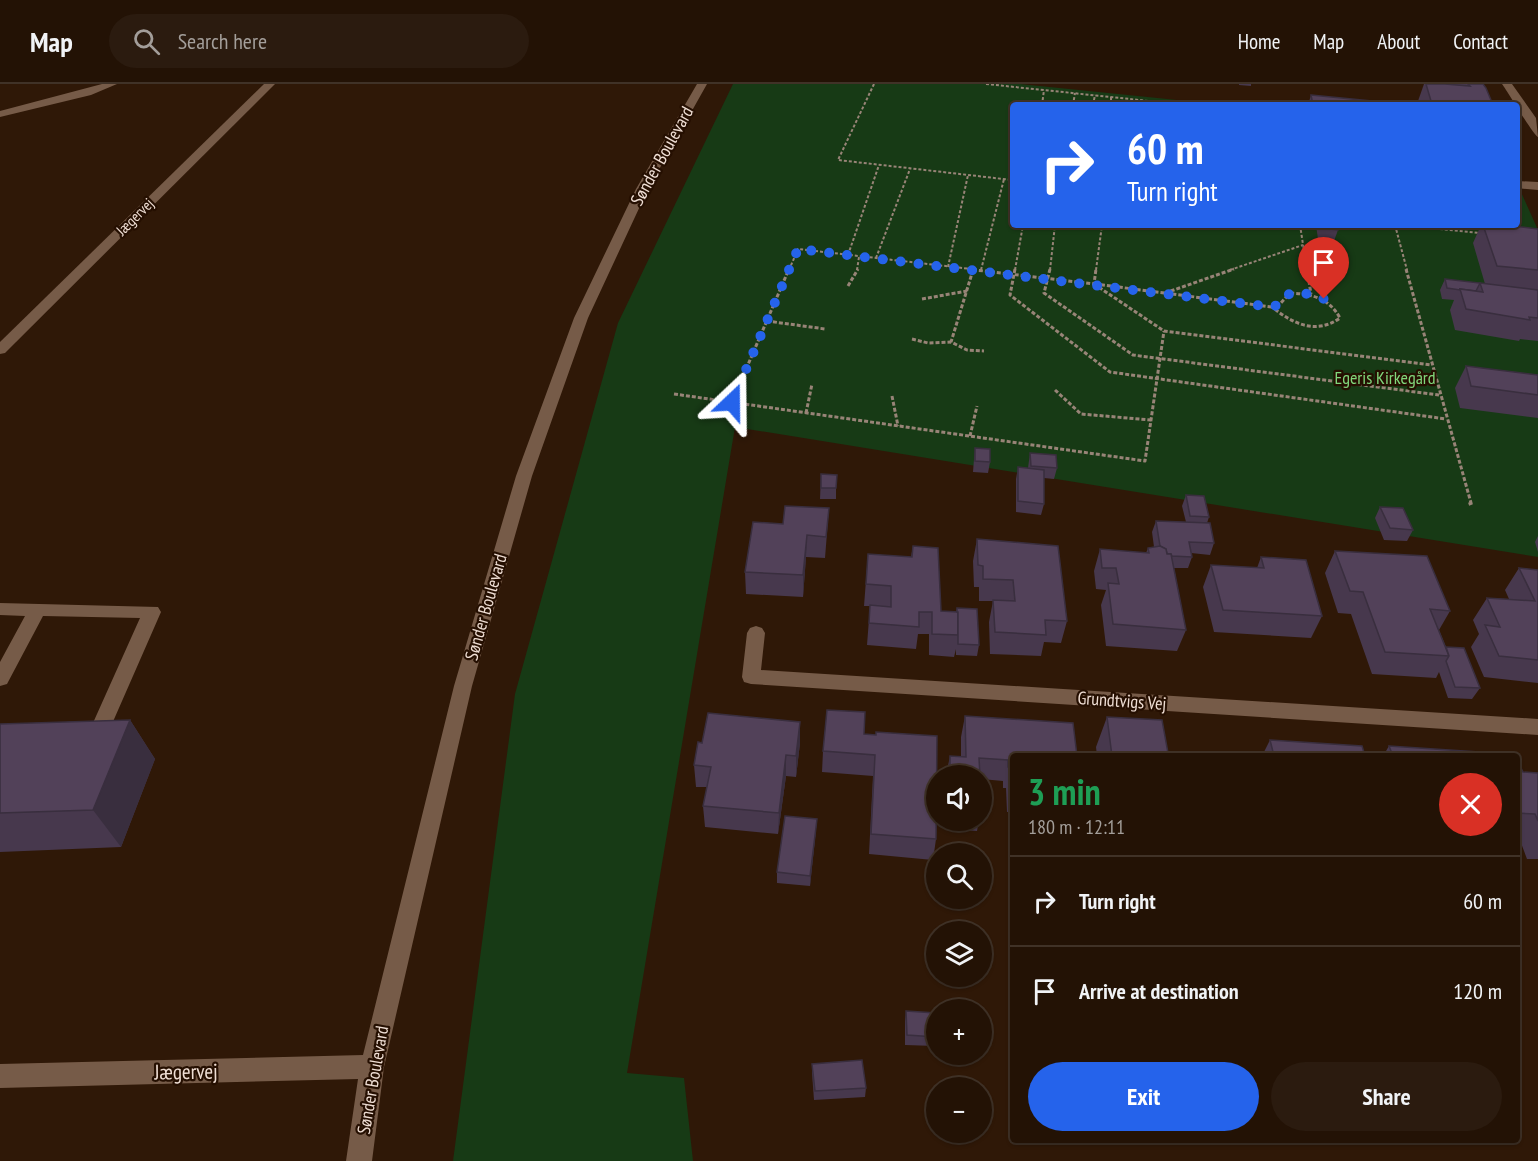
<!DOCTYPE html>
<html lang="en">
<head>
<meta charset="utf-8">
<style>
	body { margin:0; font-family:"PT Sans Narrow",sans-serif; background:#2b1b0f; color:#f1f3f6; height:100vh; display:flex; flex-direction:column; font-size:22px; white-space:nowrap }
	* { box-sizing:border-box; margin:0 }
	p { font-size:20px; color:#a39e9a }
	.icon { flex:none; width:33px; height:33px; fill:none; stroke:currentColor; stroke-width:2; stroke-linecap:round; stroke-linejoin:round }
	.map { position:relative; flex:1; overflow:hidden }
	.sheet { position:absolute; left:1010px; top:669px; width:510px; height:390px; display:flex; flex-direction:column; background:#231205; border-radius:6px; box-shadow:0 2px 4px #0004,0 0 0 2px #403227 }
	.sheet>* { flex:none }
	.banner { position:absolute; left:1010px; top:18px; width:510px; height:126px; border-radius:6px; box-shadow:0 2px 4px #0004,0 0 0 2px #403227; background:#2563eb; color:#fff; overflow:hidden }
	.buttons { position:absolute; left:926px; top:681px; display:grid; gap:12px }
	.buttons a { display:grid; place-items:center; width:66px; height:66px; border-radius:50%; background:#231205; box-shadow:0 2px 4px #0004,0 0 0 2px #403227; font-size:30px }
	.pin { position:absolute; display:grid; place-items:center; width:51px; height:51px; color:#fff; margin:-62px -26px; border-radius:50% 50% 50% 0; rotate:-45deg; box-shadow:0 0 6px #0007 }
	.pin .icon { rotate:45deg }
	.me { position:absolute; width:66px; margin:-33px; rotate:23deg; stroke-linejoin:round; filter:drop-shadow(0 0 4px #0008) }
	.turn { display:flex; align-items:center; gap:21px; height:126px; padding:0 18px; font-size:27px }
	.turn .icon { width:78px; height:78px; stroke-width:2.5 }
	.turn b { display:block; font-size:42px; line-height:51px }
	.round { display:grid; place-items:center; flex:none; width:63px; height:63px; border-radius:32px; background:#2b1b0f }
	.headline { display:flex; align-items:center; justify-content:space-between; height:102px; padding:0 18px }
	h1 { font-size:36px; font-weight:800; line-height:45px; color:#1e9e55 }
	.button { display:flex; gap:12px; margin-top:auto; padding:12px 18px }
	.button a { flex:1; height:69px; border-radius:36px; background:#2563eb; color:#fff; font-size:24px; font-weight:800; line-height:69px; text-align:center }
	.button a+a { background:#2b1b0f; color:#f1f3f6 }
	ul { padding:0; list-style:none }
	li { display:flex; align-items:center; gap:18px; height:90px; padding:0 18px; border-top:2px solid #403227 }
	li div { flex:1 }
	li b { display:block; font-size:22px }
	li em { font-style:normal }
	header { display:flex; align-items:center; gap:36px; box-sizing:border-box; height:84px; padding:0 30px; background:#231205; border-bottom:2px solid #403227 }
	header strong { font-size:28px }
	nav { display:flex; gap:33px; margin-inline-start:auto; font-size:21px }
	.search { width:420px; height:54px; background:#2b1b0f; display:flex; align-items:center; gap:15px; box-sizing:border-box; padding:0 21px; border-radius:33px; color:#a39e9a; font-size:22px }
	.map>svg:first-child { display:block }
</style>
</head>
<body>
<header>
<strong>Map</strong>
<div class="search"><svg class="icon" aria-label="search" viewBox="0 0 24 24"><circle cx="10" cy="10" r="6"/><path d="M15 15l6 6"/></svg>Search here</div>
<nav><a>Home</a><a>Map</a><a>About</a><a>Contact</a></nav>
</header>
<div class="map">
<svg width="1538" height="1077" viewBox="0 0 1538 1077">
	<rect width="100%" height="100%" fill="#2f1807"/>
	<path fill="#173a15" d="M733,0h287l206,21h-214v120h504l1,-42 21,47v327l-803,-130 -108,646 57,5 9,83h-240l62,-467 103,-371z"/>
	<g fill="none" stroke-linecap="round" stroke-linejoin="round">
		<g stroke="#988477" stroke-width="2" stroke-dasharray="3 2" stroke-linecap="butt">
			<path d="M874,0l-36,76 174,20"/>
			<path d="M986,0l201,21"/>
			<path d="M1111,13v8"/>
			<path d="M1042,21l2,-15"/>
			<path d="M1073,21l2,-12"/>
			<path d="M1093,21l2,-10"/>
			<path d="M1300,141l7,45"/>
			<path d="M1395,141l12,45"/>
			<path d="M1400,141l80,8"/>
			<path d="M848,171l31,-90"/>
			<path d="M876,174l34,-89"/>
			<path d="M948,183l20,-92"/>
			<path d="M789,186l9,-21 182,21"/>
			<path d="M857,186l2,-13"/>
			<path d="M981,186l23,-91"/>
			<path d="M1015,186l8,-45"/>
			<path d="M1050,186l5,-45"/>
			<path d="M1096,186l6,-45"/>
			<path d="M1230,186l73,-25"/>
		</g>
		<g stroke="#988477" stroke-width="3" stroke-dasharray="4 2" stroke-linecap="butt">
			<path d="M967,185l127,15 2,-15"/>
			<path d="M1015,185l-5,26 100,77 336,47"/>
			<path d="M1050,185l-6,24 89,62 306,40"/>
			<path d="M1307,185l4,25"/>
			<path d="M1406,185l65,234"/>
			<path d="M973,186l-22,72 16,8 17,1"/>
			<path d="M1094,200l70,47 267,34"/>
			<path d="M1095,200l177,23"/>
			<path d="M848,202l10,-17"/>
			<path d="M1165,209l69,-24"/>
			<path d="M1290,209c22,1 39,5 50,25 -24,17 -47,6 -68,-11l8,-3z"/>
			<path d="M922,215l45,-8"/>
			<path d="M767,237l58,8"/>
			<path d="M912,255l16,4 23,-1"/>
			<path d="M1055,306l26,24 70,6"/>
			<path d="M674,310l471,67 19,-130"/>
			<path d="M892,312l6,30"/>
			<path d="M732,318l57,-133"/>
			<path d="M806,329l6,-29"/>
			<path d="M970,352l7,-30"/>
		</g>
		<path stroke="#988477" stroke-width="4" stroke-dasharray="4.5 3" stroke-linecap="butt" d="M1470,418l1,3"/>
		<g fill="#765b48" fill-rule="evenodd">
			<path d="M102,0h15l-26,11 -91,22v-6z"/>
			<path d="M264,0h11l-270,269 -5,1v-12z"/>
			<path d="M697,0h10l-59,105 -60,129 -56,158 -60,210 -88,381 -12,94h-26l12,-82 -358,9v-24l363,-9 91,-369 62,-210 58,-158 62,-129z"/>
			<path d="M1502,0h10l24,34 2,19c-4,-1 -30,-45 -36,-53z"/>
			<path d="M1516,97l22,1v8l-22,-2z"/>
			<path d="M0,519l158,4 3,5 -60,137 -7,2 -7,-2 -3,-6 56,-125 -97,-2 -36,68 -7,2v-24l25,-46 -25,-1z"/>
			<path d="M756,542l6,2 3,5 -4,37 777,49v16l-787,-51 -7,-2 -2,-5 5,-44 3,-5z"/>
		</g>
	</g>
	<g fill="#47384d">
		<path d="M1239,0h12v2l-12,-1z"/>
		<path d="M1424,0h59l10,21h-74l-1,-4z"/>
		<path d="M1311,11l72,10h-75z"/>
		<path d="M1316,141h21l1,5 -4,11 -16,-2z"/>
		<path d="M1481,141h24l33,4v112l-18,-2 -1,2 -64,-11 -5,-20 4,-10 -12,-1 -2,-9 5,-11 40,5 -12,-41z"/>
		<path d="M1466,282l72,9v43l-78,-10 -5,-20z"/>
		<path d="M975,364l15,14 -2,11 -15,-1 1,-13z"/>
		<path d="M1030,369l27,15 -3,11 -10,-1v26l-3,11 -25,-3v-33l2,-12 10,1z"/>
		<path d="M821,390l15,14v11h-16z"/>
		<path d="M1186,411l23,22 -2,6 7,20 -4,12 -19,-2 1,4 -4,11h-14l12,62 -9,21 -71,-5 -5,-41 5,-15 -10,-1 -2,-18 6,-22 46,4 2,-5 6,-1 -2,-15 4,-11 30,1 -4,-16z"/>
		<path d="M1380,423l33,23 -6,11 -23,-1 -9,-22z"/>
		<path d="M829,424l-4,50 -19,-1 -3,40 -57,-3 -1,-22 38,-48z"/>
		<path d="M1538,452v16l-3,-10z"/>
		<path d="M977,455l90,82 -6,22 -17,-1 -3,14 -51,-2 -1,-32 4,-21h-14v-14h-5l-1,-26z"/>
		<path d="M913,462l28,65 15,1 1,-4 22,37 -2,11 -21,-1v-6l-2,8 -25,-2v-21h-11l-2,15 -49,-4 3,-39h-6l4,-52 43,3z"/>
		<path d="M1335,467l115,60 -11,19 7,17 34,41 -8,11 -24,-1 -9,-26 -3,6 -64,-4 -21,-60 -13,-1 -13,-40z"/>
		<path d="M1261,473l61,59 -11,22 -97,-6 -11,-45 8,-22 46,3z"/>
		<path d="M1519,484l19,2v113l-54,-6 -13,-30 8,-13 -6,-14 14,-22 22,1 -4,-9z"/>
		<path d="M965,632l47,40v56h-5l-1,-24h-3v-7l-22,-2v-3h-35l4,-20 11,1v-20z"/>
		<path d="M1107,633l61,36 42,3h-113l-1,-9z"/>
		<path d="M130,636l25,39 -34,88 -121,5v-128z"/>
		<path d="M800,638v21l-4,34 -10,-1 -8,58 -73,-7 -2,-21 4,-19h-11l-2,-22 8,-22z"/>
		<path d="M864,650l72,105 -3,21 -64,-6 4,-78 -51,-4 1,-21z"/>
		<path d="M1270,656l95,16h-103z"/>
		<path d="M1389,662l106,10h-112z"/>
		<path d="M1516,682l7,6 15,1v86h-11l-9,-24h-2z"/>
		<path d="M817,735l-7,67 -33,-3v-11z"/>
		<path d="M947,736h32l-2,11 -30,-2z"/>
		<path d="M906,927l30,2 -1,33 -30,-1v-24z"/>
		<path d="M812,980l54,24 -1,9 -51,3 -2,-27z"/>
	</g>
	<g fill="#392e3e">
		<path d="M807,451l-1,22 -3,40v-22z"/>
		<path d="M130,636l25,39 -34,88 -28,-37z"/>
		<path d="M800,638v21l-4,34v-21z"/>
		<path d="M786,671v21l-8,58 1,-21z"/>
		<path d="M817,735l-1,11 -6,56v-10z"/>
	</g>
	<g fill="#524159" stroke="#392e3e" stroke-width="1.5">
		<path d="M1426,0h19l25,2 -2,-2h15l3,4 7,17h-19l-43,-4z"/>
		<path d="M1311,11l71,7 1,3h-70z"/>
		<path d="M1321,141h16l1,5 -16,-2z"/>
		<path d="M1483,141h22l33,4v41l-41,-4z"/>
		<path d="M1445,195l35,4 -4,8 -16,-2v1l-13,-2z"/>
		<path d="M1480,199l58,7v28l-9,-1 1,3 -64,-11 -6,-20 23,3z"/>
		<path d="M1466,282l72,9v20l-67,-9z"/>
		<path d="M975,364l15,1v13l-15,-1z"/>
		<path d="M1030,369l26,2 1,13 -26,-2z"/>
		<path d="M1018,383l26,3v34l-26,-3z"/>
		<path d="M821,390l16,1 -1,13h-15z"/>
		<path d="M1186,411l18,1 5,21 -19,-1z"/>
		<path d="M785,422l44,2 -3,29 -19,-2 -4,40 -58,-3 8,-50 30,2z"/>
		<path d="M1380,423l23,1 10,22 -23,-2z"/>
		<path d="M1156,437l54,2 4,20 -25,-1 3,15 -20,-1 -1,-2h-4l-1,-5 -6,-3z"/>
		<path d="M977,455l81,7 9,75 -22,-1 1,15 -51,-3 -2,-32 22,1 -2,-21 -30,-1v-13l-5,-1z"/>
		<path d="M913,462l25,2 3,63 17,1v23l-26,-1v-22h-13v15l-50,-4 1,-18 21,2v-21l-25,-2 2,-30 44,3z"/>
		<path d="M1160,462l6,3 1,5h4l15,76 -73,-6 -5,-41 11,1 -3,-16h-14l-2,-19 49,4 -1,-5z"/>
		<path d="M1335,467l92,5 23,55 -20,-2 19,47 -64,-4 -22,-60 -13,-1z"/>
		<path d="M1261,473l45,3 16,56 -99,-6 -12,-45 53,3z"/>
		<path d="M1519,484l19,2v90l-39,-4 -14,-31 15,2 -13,-29 48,3z"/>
		<path d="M957,524l20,1 2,36 -21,-1v-32h-1z"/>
		<path d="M1446,563l18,1 16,40 -25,-1 -9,-26 3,-5z"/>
		<path d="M827,626l38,2 -1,22 12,1v-3l61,4 -1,103 -65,-5 4,-79 -52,-4z"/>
		<path d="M708,629l92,9 -4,34 -10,-1 -7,58 -76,-7 8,-39 -17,-2 4,-23 4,1z"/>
		<path d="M965,632l108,7 4,33h-65v28l-1,-17h-3v-7l-29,-2 1,18h-30v-20l16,1z"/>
		<path d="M1107,633l55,3 6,33 42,3h-98z"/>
		<path d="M130,636l-37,90 -93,3v-89z"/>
		<path d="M1270,656l92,6 3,10h-91z"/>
		<path d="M1389,662l105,7 1,3h-102z"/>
		<path d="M1516,682h4l3,6 15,1v48l-3,-7 -19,-1z"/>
		<path d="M785,732l32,3 -7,57 -33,-4z"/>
		<path d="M906,927l30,2v24l-29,-2z"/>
		<path d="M862,976l4,28 -51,3 -3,-27z"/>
	</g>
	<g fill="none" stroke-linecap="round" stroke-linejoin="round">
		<path stroke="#2563eb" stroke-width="10" stroke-dasharray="0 18" d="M732,318l66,-153 474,58 8,-3 10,-11 21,1 13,5"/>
	</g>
	<g text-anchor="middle" stroke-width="4.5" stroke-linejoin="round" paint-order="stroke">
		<g font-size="15" fill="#efded4" stroke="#250f01">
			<text transform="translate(135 133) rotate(-45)" y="5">Jægervej</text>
		</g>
		<g font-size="18" fill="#efded4" stroke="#250f01">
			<text transform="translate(662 72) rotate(-61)" y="6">Sønder Boulevard</text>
			<text transform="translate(486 523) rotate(-74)" y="6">Sønder Boulevard</text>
			<text transform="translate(1122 617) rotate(4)" y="6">Grundtvigs Vej</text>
			<text transform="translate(373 996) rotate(-80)" y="6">Sønder Boulevard</text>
		</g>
		<g font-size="18" fill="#81d77b" stroke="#250f01">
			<text x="1385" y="300">Egeris Kirkegård</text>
		</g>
		<g font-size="21" fill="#efded4" stroke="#250f01">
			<text transform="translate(186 988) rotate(-1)" y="7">Jægervej</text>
		</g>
	</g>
</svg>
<div class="buttons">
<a><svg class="icon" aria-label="sound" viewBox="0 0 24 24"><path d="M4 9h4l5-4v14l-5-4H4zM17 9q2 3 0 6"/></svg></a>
<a><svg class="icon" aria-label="search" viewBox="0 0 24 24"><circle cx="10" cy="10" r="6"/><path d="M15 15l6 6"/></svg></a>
<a><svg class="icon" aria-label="layers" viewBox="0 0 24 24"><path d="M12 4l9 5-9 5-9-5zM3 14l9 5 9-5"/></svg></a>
<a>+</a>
<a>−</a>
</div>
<div class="pin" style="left:1324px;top:215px;background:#d93025"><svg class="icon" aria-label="arrive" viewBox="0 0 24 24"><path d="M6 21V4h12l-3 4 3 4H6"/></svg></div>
<svg class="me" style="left:732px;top:318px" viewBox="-20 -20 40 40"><path d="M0-17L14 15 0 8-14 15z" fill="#2563eb" stroke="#fff" stroke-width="4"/></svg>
<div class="banner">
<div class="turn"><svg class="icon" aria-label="right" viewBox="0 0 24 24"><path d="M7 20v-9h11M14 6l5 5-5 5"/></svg><div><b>60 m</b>Turn right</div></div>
</div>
<section class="sheet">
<div class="headline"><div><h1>3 min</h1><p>180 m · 12:11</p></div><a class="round" style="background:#d93025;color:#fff"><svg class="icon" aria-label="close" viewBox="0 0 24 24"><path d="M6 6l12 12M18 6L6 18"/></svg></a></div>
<ul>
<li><svg class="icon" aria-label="right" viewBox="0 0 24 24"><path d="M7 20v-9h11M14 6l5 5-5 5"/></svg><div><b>Turn right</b></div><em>60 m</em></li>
<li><svg class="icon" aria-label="arrive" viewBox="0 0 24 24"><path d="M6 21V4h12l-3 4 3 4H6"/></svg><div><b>Arrive at destination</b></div><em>120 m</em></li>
</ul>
<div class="button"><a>Exit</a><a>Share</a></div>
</section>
</div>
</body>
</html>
